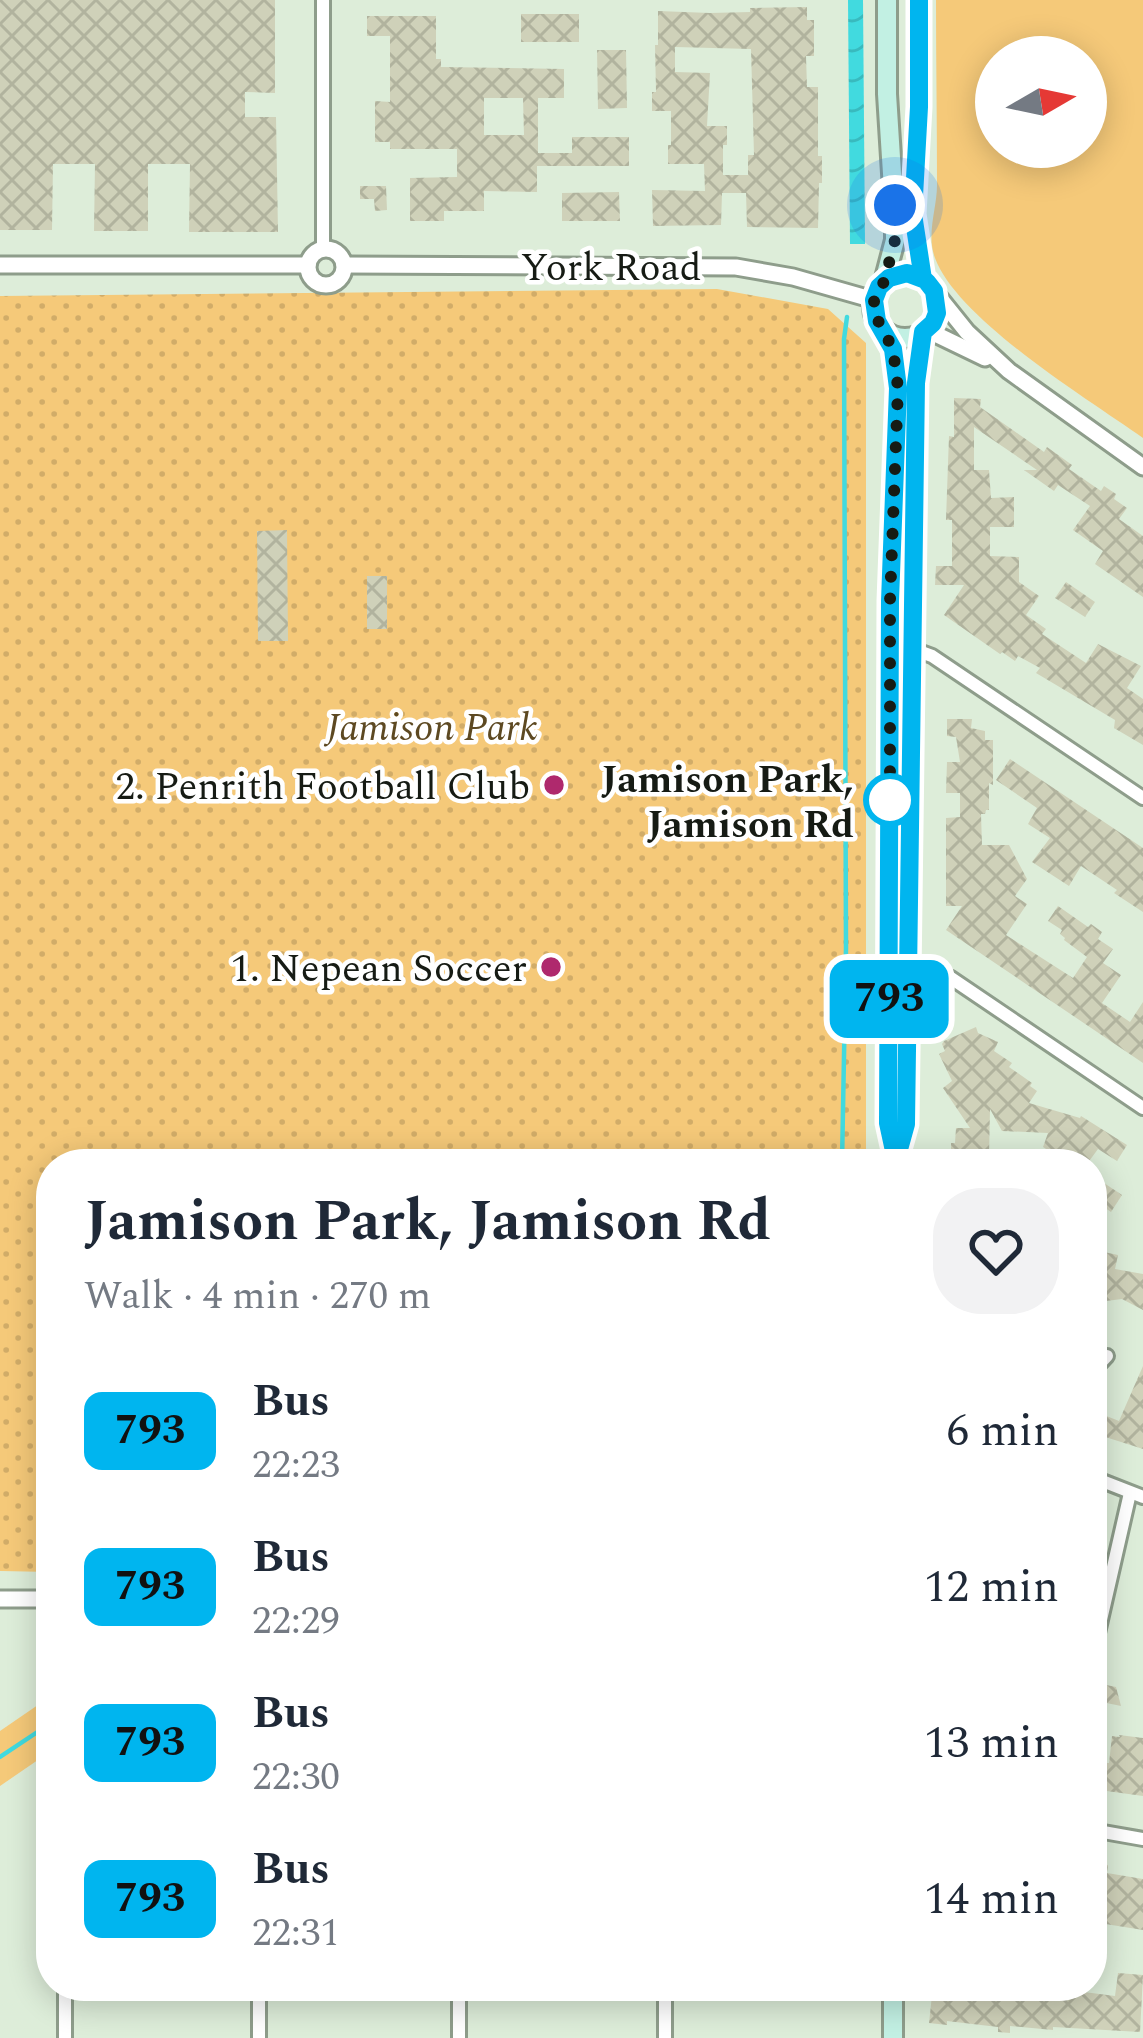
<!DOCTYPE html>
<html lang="en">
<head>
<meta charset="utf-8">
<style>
	:root { --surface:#fff; --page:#f2f2f3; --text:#1f2937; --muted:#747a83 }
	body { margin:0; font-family:Spectral,serif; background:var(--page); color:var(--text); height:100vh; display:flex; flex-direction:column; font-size:45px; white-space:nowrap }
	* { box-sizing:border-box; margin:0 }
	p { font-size:39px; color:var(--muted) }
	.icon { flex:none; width:66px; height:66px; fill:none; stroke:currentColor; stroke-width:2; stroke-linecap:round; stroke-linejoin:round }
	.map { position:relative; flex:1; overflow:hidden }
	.details { position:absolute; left:36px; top:1149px; width:1071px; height:852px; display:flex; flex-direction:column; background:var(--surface); border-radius:48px; box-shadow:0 6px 30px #0003 }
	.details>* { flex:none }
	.badge { padding:0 24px; border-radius:18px; font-size:42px; line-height:78px }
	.needle { width:78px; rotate:81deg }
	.buttons { position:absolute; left:975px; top:36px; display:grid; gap:24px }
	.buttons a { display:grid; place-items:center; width:132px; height:132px; border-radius:50%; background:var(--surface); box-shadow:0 6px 30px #0003; font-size:60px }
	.you { position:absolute; width:60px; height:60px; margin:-30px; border:9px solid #fff; border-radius:50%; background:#1a73e8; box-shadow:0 0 0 18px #1a73e833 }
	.map>.badge { position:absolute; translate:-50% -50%; box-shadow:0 0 0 6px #fff }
	.round { display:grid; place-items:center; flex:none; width:126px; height:126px; border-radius:48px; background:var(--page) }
	.head { display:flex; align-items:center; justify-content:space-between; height:204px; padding:0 48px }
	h1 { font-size:57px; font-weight:700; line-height:90px }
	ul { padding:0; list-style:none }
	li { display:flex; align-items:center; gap:36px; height:156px; padding:0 48px }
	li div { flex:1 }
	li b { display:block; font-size:45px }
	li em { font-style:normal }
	li .badge { min-width:132px; font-weight:700; text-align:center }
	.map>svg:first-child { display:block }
</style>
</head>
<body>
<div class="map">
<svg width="1143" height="2038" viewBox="0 0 1143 2038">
	<defs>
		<pattern id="park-dots" width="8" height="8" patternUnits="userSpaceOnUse" patternTransform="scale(3)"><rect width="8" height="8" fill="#f5c979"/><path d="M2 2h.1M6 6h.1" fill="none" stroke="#d1ac68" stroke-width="1.8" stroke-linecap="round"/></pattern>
		<pattern id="water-waves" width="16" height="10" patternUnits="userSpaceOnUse" patternTransform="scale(3)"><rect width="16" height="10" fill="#41dadf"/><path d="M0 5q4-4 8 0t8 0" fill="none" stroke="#38babe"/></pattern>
		<pattern id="building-cross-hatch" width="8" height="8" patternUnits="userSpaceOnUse" patternTransform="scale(3)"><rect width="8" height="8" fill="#cfd1b9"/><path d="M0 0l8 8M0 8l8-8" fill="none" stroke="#b1b39e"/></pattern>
	</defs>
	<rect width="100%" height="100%" fill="#ddedd9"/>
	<g fill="#f5c979" fill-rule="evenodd">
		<path d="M 936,0 L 1143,0 L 1143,438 C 1088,399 958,320 935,258 C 926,234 937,209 937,185 C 937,123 936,62 936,0 ZM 1086,57 L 1086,147 L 996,147 L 996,57 Z"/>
		<polygon points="51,1696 51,1751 0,1786 0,1731"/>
	</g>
	<polygon fill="url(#park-dots)" points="717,289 828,309 866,343 866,1164 51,1164 51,1572 0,1571 0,296"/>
	<polygon fill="url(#water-waves)" points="848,0 863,0 865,244 850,244"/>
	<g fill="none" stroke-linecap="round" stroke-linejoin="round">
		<g stroke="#41dadf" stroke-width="4.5">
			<polyline points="842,1164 846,948 844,339 847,317"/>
			<polyline points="0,1757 51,1723"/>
		</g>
	</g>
	<g fill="url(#building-cross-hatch)" fill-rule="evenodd">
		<polygon points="0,0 275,0 275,93 245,92 245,117 276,117 278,232 189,232 190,164 148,164 148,231 94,231 95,164 53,164 52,230 0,230"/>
		<path d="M 807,7 L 807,20 L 814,20 L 814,56 L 806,56 L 807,87 L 818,87 L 818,156 L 822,156 L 822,183 L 819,183 L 818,228 L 747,227 L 746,193 L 722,193 L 721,225 L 653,226 L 652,190 L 705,191 L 704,164 L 668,164 L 668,145 L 671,145 L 671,111 L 652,111 L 652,92 L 656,92 L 655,45 L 658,45 L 658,11 L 710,13 L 750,12 L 750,8 ZM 675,47 L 751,49 L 754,155 L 748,155 L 748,175 L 723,175 L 723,145 L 727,145 L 727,126 L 707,126 L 710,73 L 675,72 Z"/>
		<rect x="521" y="14" width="58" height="28"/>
		<path d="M 367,16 L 436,16 L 436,59 L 441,59 L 441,67 L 564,69 L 564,98 L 538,98 L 538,153 L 572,153 L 572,137 L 629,137 L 629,166 L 537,166 L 537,192 L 484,191 L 484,211 L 444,211 L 444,221 L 410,221 L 410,178 L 457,177 L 457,149 L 390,149 L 390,142 L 375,142 L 375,101 L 390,102 L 390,36 L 367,36 ZM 484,98 L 523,98 L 524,135 L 484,135 Z"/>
		<polygon points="597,50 626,50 627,108 598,109"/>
		<polygon points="360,186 386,186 387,210 375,211 374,199 360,199"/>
		<polygon points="619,192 620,221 562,221 562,193"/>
		<polygon points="954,398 981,399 980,407 1044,452 1047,447 1072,465 1069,469 1101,491 1104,486 1116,494 1114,499 1127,508 1119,519 1143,536 1143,597 1095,564 1103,551 1073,530 1090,506 1058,485 1054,491 1024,470 1037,470 974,427 974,470 989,470 991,498 1014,497 1014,527 990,527 990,556 1019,557 1019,582 1039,596 1026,615 1046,629 1042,634 1086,663 1098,644 1141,666 1127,688 1143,699 1143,745 1114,728 1115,720 1036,673 1040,668 1018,656 1015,661 1002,652 1000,654 944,615 964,585 935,585 936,566 952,566 952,520 946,520 949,436 954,437"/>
		<polygon points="287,530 288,641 258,641 257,531"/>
		<rect x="367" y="576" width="20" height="53"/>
		<polygon points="1066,582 1095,602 1085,617 1055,598"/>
		<polygon points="947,719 972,719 971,728 985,731 985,740 993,740 993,785 989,783 989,810 986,810 985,814 981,814 982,845 1009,845 1027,879 1015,896 1027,904 1006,935 1073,978 1087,957 1064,940 1065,938 1060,934 1062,930 1048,921 1058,906 1088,927 1091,924 1102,932 1098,939 1113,949 1103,963 1121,975 1102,1003 1130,1022 1143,1002 1143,1063 946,930 962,906 946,906 946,818 960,817 960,793 946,793 947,762 960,762 956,737 947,736"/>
		<polygon points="1010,759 1143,848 1143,912 1114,893 1117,890 1081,866 1069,886 1032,862 1050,838 1028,824 1037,808 996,780"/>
		<polygon points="976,1027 978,1033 998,1042 994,1051 1012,1063 1009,1067 1032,1083 1030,1086 1037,1091 1029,1103 1080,1118 1081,1116 1127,1145 1117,1161 1098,1149 1087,1164 1069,1164 1043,1147 1048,1133 1002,1131 990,1109 989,1156 976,1157 978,1164 951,1164 951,1143 955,1143 956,1128 970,1128 943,1088 952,1081 939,1054 945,1051 942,1044 944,1041"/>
		<polygon points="1092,1175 1122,1195 1111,1212 1092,1199"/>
		<polygon points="1104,1252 1118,1255 1115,1269 1143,1274 1143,1310 1122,1299 1098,1302 1097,1292 1092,1292 1092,1271 1101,1271"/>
		<polygon points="1143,1366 1143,1449 1096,1434 1104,1415 1119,1421"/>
		<polygon points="1092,1682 1116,1687 1121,1706 1092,1700"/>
		<polygon points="1119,1735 1143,1738 1143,1796 1092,1789 1092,1764 1105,1767 1106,1763 1109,1763 1112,1736 1120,1737"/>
		<polygon points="1094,1862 1108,1865 1107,1873 1143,1879 1143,1930 1093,1922"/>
		<polygon points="1118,1973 1143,1975 1140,2032 1053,2027 1053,2030 1010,2026 1010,2033 998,2032 998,2027 947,2021 947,2025 929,2023 933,1986 964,1986 964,1993 988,1995 988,1992 1020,1995 1021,1988 1036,1990 1036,1986 1085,1986 1084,1992 1115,1996"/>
	</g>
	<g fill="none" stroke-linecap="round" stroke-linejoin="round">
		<g stroke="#8e9d8b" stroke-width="18">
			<g id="minor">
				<polyline points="323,249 323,0"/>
				<polyline points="913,649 932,656 1143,798"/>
				<polyline points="909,968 928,969 951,978 1143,1108"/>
				<polyline points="1092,1372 1107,1356"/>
				<polyline points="1092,1477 1143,1497"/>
				<polyline points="1098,1633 1130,1493"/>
				<polyline points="1092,1830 1143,1839"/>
				<polyline points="665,1986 665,2038"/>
				<polyline points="65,2038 65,1986"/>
				<polyline points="259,2038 259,1986"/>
				<polyline points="459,2038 459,1986"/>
			</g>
		</g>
		<g stroke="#8e9d8b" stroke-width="21">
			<g id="tertiary">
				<circle cx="326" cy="267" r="18"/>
				<polyline points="0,265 308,265"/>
				<polyline points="344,265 736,267 793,277 874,300"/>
				<polyline points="934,291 967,332 1009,371 1143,467"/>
				<polyline points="927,330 985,358"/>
				<polyline points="0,1599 51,1599"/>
			</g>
		</g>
		<g stroke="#8e9d8b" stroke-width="24">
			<g id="secondary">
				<polyline points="919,0 919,107 913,214 923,279"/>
				<circle cx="905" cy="306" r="32"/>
				<polyline points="884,282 895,240 895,221 887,94 887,0"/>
				<polyline points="883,329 893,349 898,388 890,601 888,1122 896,1164"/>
				<polyline points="898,1155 906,1124 916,383 923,332"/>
				<polyline points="893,2038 893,1986"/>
			</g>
		</g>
		<use href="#minor" stroke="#fff" stroke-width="12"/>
		<use href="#tertiary" stroke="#fff" stroke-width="15"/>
		<use href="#secondary" stroke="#c2f0e3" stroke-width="18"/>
	</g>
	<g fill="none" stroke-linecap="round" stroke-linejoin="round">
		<g stroke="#fff" stroke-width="27">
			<polyline id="line" points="919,0 919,107 913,214 923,279 907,273 889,278 879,287 874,300 877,321 893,349 898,388 890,601 888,1123 896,1160 906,1124 916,383 923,332 933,323 937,313 934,291 927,282"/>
		</g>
		<use href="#line" stroke="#00b5ef" stroke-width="18"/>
		<polyline stroke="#161b14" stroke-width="12" stroke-dasharray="0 21.6" points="890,800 890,818 890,601 898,388 893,349 873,311 875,293 884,282 895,240 895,205"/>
	</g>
	<g fill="#af296d" stroke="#fff" stroke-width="4.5">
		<circle cx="554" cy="785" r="12"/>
		<circle cx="551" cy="967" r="12"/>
	</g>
	<circle fill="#fff" stroke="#00b5ef" stroke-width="6" cx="890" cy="800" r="24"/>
	<g text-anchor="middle" stroke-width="9" stroke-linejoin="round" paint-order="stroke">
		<g font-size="39" fill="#161b14" stroke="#fff">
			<text x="611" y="280">York Road</text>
		</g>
		<g font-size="39" font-style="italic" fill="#5d4922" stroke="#fff">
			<text x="432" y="740">Jamison Park</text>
		</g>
		<g font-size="39" font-weight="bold" fill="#161b14" stroke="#fff" text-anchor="end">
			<text x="854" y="792">Jamison Park,<tspan x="854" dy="45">Jamison Rd</tspan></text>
		</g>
		<g font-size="39" fill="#161b14" stroke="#fff" text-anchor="end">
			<text x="530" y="799">2. Penrith Football Club</text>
			<text x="527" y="981">1. Nepean Soccer</text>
		</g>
	</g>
</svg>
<div class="buttons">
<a><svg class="needle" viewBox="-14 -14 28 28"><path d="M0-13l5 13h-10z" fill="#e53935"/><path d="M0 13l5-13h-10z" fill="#747a83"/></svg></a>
</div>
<div class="you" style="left:895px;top:205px"></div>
<b class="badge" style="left:889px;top:999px;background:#00b5ef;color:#111">793</b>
<section class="details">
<div class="head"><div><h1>Jamison Park, Jamison Rd</h1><p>Walk · 4 min · 270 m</p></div><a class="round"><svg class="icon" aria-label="heart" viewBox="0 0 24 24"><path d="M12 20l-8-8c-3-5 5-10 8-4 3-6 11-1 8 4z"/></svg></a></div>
<ul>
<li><span class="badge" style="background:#00b5ef;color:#111">793</span><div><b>Bus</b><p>22:23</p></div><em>6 min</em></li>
<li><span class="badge" style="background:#00b5ef;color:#111">793</span><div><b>Bus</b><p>22:29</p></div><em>12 min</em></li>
<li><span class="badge" style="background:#00b5ef;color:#111">793</span><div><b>Bus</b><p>22:30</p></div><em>13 min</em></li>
<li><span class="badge" style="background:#00b5ef;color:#111">793</span><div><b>Bus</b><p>22:31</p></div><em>14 min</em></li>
</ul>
</section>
</div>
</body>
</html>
